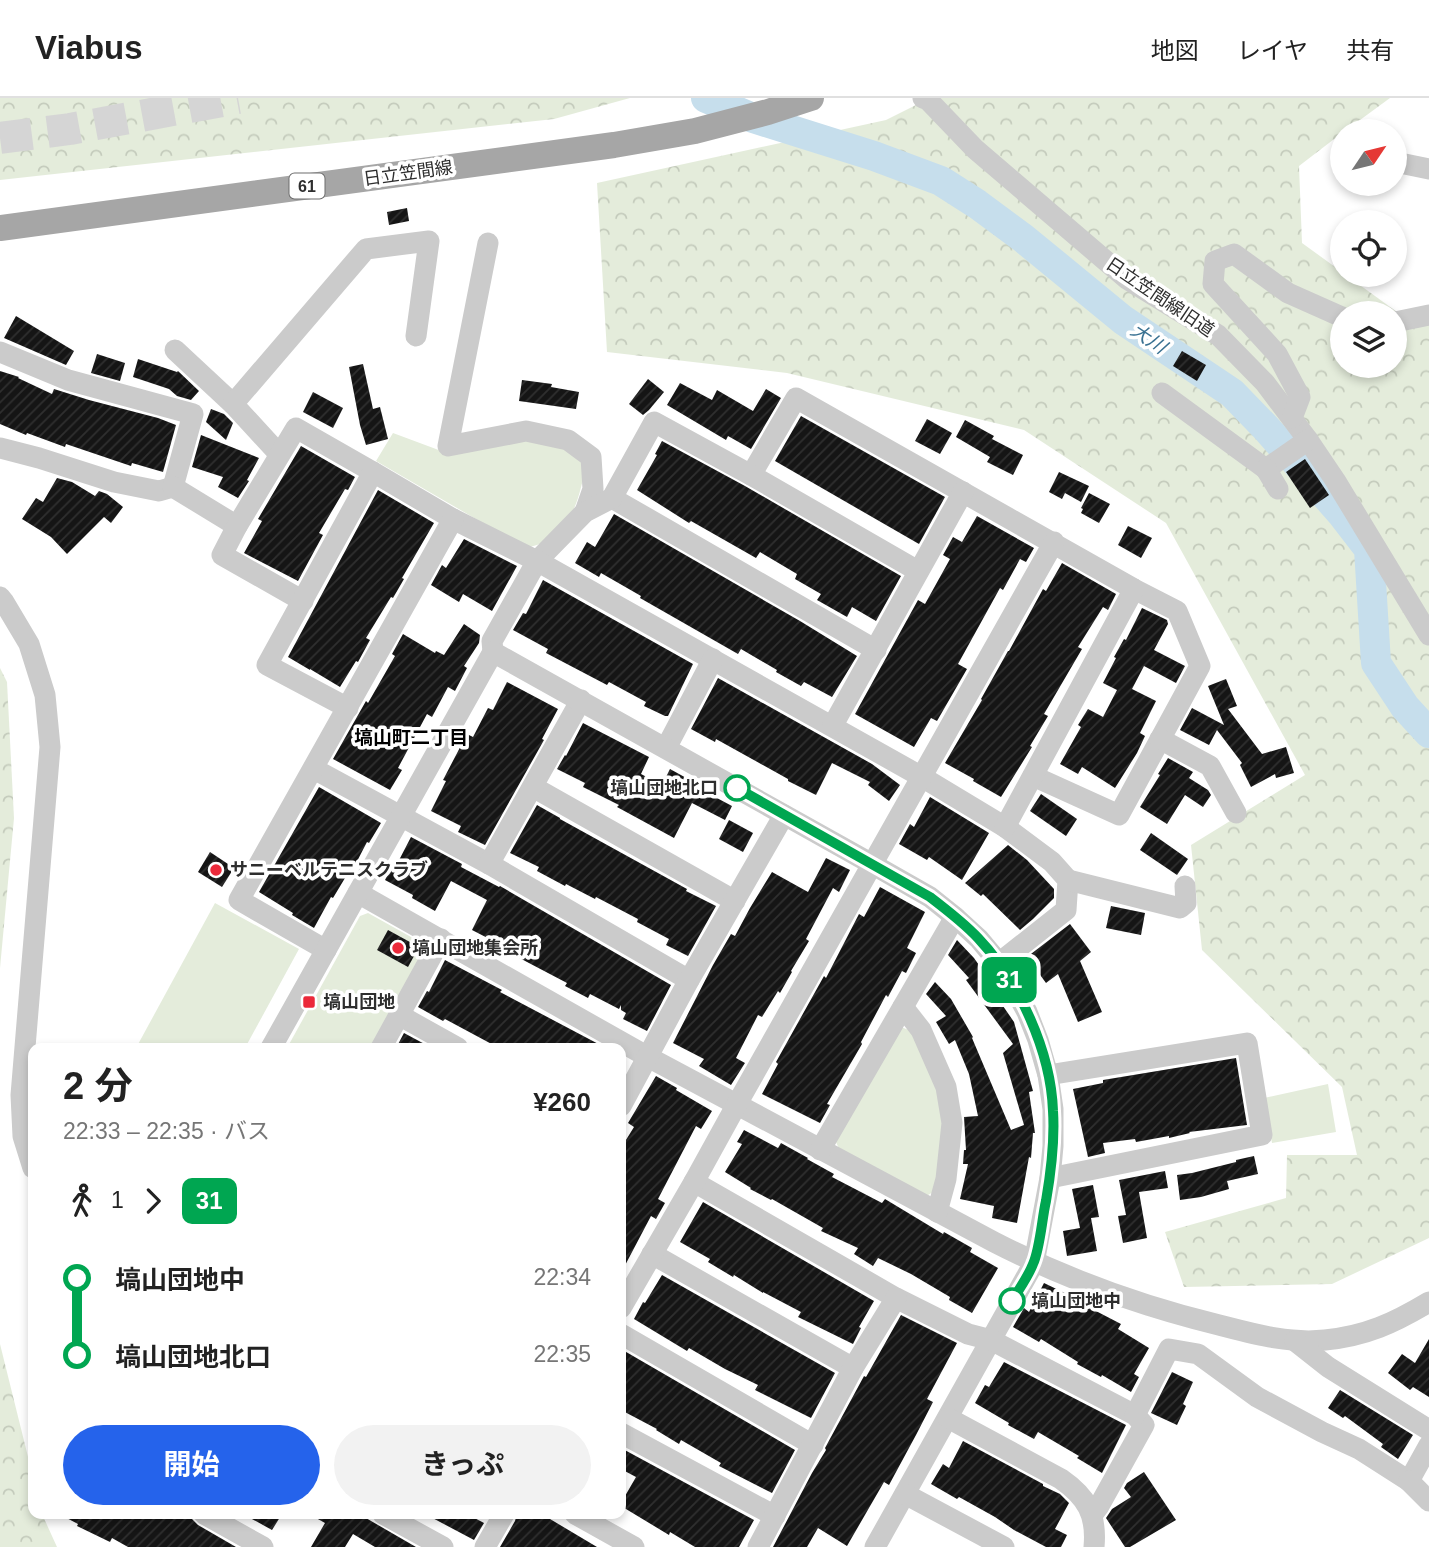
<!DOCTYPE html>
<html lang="ja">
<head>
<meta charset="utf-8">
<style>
	:root { --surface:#fff; --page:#f2f2f2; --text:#222; --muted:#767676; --line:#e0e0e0; --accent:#2563eb }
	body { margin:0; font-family:Arial,"Noto Sans JP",sans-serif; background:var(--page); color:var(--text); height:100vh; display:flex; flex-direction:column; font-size:26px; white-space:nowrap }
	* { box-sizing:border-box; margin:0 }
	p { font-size:23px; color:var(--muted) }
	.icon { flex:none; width:38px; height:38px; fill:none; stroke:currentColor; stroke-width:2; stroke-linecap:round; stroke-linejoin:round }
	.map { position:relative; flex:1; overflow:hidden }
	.drawer { position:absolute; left:28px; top:945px; width:598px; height:476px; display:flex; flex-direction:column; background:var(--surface); border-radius:14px; box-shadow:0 4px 10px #0003 }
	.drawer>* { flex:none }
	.badge { padding:0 14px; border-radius:10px; font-size:24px; line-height:46px }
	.needle { width:46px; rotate:55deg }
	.buttons { position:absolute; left:1330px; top:21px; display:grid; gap:14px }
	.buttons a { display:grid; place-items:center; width:77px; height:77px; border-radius:50%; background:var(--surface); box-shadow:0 4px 10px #0003; font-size:35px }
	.map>.badge { position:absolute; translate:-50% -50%; box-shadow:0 0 0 4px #fff }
	.legs { display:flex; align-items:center; gap:10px; height:77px; padding:0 35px; font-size:23px }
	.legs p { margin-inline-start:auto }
	.head { display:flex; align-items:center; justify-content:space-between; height:119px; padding:0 35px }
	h1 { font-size:38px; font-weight:700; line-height:52px }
	.cta { display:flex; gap:14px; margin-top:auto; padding:14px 35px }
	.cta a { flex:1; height:80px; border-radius:42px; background:var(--accent); color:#fff; font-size:28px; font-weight:700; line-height:80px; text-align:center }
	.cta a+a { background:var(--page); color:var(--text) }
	ul { padding:0 35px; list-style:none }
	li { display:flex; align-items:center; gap:24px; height:77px; font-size:26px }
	li i { display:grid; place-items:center; width:10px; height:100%; margin:0 9px; background:currentColor }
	li i::after { content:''; width:18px; height:18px; margin:-9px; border:5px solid; border-radius:50%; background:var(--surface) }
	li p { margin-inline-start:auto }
	li:first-child i { background:linear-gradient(#0000 50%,currentColor 0) }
	li:last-child i { background:linear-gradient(currentColor 50%,#0000 0) }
	header { display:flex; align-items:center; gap:42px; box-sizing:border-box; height:98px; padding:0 35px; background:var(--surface); border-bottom:2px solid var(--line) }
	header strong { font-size:33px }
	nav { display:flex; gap:38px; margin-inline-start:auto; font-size:24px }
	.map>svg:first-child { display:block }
</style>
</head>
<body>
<header>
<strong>Viabus</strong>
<nav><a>地図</a><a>レイヤ</a><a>共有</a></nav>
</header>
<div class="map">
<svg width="1429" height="1449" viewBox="0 0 1429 1449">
	<defs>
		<pattern id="forest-crowns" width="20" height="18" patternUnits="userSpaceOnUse" patternTransform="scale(1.75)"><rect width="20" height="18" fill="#e4ecdb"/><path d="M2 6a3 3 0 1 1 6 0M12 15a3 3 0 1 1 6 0" fill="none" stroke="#c4cbbc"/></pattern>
		<pattern id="building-hatch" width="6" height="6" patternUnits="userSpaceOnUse" patternTransform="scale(1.75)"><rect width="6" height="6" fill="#151515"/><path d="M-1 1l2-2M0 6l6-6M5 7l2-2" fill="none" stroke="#2f2f2f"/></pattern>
	</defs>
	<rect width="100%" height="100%" fill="#fff"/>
	<g fill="url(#forest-crowns)" fill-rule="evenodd">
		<polygon points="0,0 630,0 554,21 0,82"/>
		<path d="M 930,0 L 1390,0 L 1345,33 L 1342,33 L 1342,35 L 1299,68 L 1302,145 L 1342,174 L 1342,177 L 1346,177 L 1415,227 L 1429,221 L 1429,1140 L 1332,1186 L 1184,1189 L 1165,1134 L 1286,1100 L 1287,1057 L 1357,1057 L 1342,989 L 1202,852 L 1191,747 L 1305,677 L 1166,425 L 1024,332 L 787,275 L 607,254 L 597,85 L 886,22 ZM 1342,215 L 1395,215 L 1395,268 L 1342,268 Z"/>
		<polygon points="0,570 7,584 14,720 0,870"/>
		<polygon points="0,1246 33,1379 33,1416 42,1416 57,1449 0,1449"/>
	</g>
	<g fill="#e4ecdb">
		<path d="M 393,335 L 444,354 L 521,338 L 563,346 L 586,366 C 581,392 574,429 547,443 C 541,446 533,448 526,450 L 376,363 Z"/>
		<polygon points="215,805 299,851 245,950 136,950"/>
		<polygon points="368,815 420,844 423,856 370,950 287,950 360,818"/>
		<polygon points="901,929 914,934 943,1000 943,1046 933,1094 925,1099 840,1053 836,1044"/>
		<polygon points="1328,986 1336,1034 1272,1045 1264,1000"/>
	</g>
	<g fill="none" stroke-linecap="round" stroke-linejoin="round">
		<polyline stroke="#c6deec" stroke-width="30" points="706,0 753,20 874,58 941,83 977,106 1023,140 1123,222 1232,295 1266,330 1342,416 1369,451 1376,565 1405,609 1429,635"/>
	</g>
	<g fill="url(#building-hatch)">
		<polygon points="407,110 409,123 389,127 387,114"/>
		<polygon points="16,218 74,253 66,267 4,240"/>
		<polygon points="1182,253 1206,267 1197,283 1173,268"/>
		<polygon points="97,256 125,265 120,283 91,275"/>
		<polygon points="138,261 177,274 178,273 199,293 191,302 177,298 169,291 133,279"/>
		<polygon points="363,266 373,311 380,309 388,341 366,347 360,327 349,269"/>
		<polygon points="0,273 19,279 18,280 52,296 54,291 89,302 158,320 176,327 163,374 132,365 131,368 66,346 65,349 27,335 26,337 0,326"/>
		<polygon points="648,281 664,294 649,312 643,317 629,306"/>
		<polygon points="522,282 552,286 551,289 579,294 576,311 519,303"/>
		<polygon points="680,285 712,302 717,292 753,313 766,291 781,300 751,351 728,338 726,342 667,307"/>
		<polygon points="313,294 343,310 333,330 303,314"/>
		<polygon points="211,311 224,316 233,325 226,342 206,324"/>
		<polygon points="801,318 945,399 919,446 775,363"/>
		<polygon points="927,321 952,335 940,356 915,343"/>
		<polygon points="965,322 994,338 992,341 1023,357 1013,377 987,364 990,359 956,339"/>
		<polygon points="201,337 259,360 247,382 249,383 238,400 218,389 223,379 192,369"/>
		<polygon points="662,343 745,388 901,478 876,523 852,509 847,519 817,502 821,496 795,481 797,476 760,454 756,460 691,423 689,425 637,392 657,357 655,356"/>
		<polygon points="301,348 355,379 348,392 345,391 319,435 323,437 298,483 244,455 262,423 258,421"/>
		<polygon points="1305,361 1329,397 1310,410 1286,374"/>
		<polygon points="1059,374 1089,388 1081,404 1065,395 1062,401 1049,394"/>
		<polygon points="57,380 72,384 95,398 99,393 107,396 123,409 111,425 104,419 67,456 51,439 22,421 36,400 43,404"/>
		<polygon points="378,392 434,425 402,480 404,481 393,500 391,499 366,540 370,542 358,564 356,563 340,589 310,571 310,572 288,559"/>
		<polygon points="1089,395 1110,406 1099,425 1081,415 1083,411 1081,410"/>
		<polygon points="614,416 800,523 857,558 832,599 804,584 801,588 776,574 777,572 741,551 738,556 640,500 641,498 601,475 599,479 575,465 587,444 595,449"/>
		<polygon points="977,418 1034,450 1026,464 1020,461 1003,492 1000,490 958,566 967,571 937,623 931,620 914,649 855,616 918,502 925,506 950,461 943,457 953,439 962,444"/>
		<polygon points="1128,428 1152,440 1141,460 1118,447"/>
		<polygon points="464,441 517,468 492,513 463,496 459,504 431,487 442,467 446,470"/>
		<polygon points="1062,465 1116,496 1108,512 1103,509 1078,549 1082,551 1044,616 1048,618 1030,648 1032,649 1001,699 973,683 974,681 945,665 982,602 981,601 1008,553 1009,553 1043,491 1046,493"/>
		<polygon points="543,482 693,566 668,618 665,618 644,608 646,604 609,584 607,587 546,555 548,551 513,532 523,515 526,516"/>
		<polygon points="1142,510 1167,522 1168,526 1154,552 1185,568 1176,585 1144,568 1132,591 1156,603 1140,635 1145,638 1137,655 1115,690 1082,669 1078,676 1060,666 1081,629 1078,627 1088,611 1103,619 1117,592 1103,585 1116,560 1114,559 1124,541 1126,542"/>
		<polygon points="464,526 480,537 479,545 464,568 467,570 455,593 448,589 432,619 427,616 398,670 402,672 390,692 333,661 366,603 368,605 395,558 392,556 403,536 435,555 436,553 444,557"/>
		<polygon points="718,580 872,666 900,687 889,703 868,687 870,684 832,665 816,697 788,683 788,681 716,641 715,644 691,631"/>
		<polygon points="1226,581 1237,608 1228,611 1262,656 1286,649 1294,675 1276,680 1275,676 1251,689 1240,667 1242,665 1217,632 1209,647 1180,632 1192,610 1224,627 1208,588"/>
		<polygon points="507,584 558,611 542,641 544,642 485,747 458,734 461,728 431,713 446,683 443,682 467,636 473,639 488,610 493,612"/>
		<polygon points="583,625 649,659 641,676 662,687 670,671 699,687 698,690 732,708 725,722 692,705 674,740 617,709 619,707 583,689 585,685 557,671 565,657 566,658"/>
		<polygon points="1168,660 1193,674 1189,680 1208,692 1211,697 1203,709 1185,697 1167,726 1140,709 1160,677 1158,676"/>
		<polygon points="319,689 381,725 369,745 367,744 353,771 351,770 333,800 331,799 314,830 292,817 293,815 259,794"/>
		<polygon points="1041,696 1077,721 1066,738 1030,713"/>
		<polygon points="930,699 989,735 962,782 929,759 927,762 899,746 910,726 914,729"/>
		<polygon points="537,707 560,720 560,721 687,791 686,793 716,808 688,858 666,847 669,841 637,824 638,821 596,799 595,801 566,786 565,788 537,773 539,769 510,755"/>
		<polygon points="729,722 753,735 743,754 719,741"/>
		<polygon points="1151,735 1188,761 1177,777 1140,752"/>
		<polygon points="411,739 462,766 461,769 499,789 500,788 671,887 647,933 623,921 626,915 621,912 621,907 619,911 590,896 588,900 565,888 567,885 504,852 505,849 472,832 487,802 451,783 435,813 412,800 413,797 385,782 394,764 397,766"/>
		<polygon points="1008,747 1027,762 1054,791 1054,800 1033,821 1020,832 983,796 981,798 965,785"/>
		<polygon points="210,754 234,770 222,789 198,774"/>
		<polygon points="826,760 850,772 839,794 833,790 806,841 809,843 791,873 792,874 780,895 778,893 762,919 758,917 736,960 745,965 731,987 699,968 704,961 673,945 713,867 731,836 735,838 750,810 772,774 808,794"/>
		<polygon points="880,789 925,814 907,850 916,855 906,875 902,873 888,899 886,897 861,944 862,946 827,1006 830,1007 820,1025 762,996 778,966 776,964 824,878 826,880 859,816 864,819"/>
		<polygon points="1111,808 1145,815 1141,837 1106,830"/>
		<polygon points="1070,826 1091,854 1080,863 1102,914 1078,924 1058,876 1046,885 1027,859"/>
		<polygon points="388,832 419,849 408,869 377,852"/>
		<polygon points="957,842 974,860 995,890 992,892 1014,924 1033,993 1029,994 1035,1035 1033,1035 1031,1060 1029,1059 1017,1125 992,1120 994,1108 960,1101 968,1066 963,1066 964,1052 966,1052 964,1019 978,1018 969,976 955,942 949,946 936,924 946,918 926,896 935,884 951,901 973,939 972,940 1011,1032 1024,1027 1003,955 1013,946 966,882 969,880 948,857"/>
		<polygon points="445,862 502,892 500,894 606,950 499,950 445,921 443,923 418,909 427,893 429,894"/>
		<polygon points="404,935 432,950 396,950"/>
		<polygon points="1236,960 1247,1027 1189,1034 1190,1035 1169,1040 1169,1038 1136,1044 1135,1041 1103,1045 1105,1055 1088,1059 1073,991 1103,985 1103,982"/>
		<polygon points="656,978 677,990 676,992 712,1013 701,1031 696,1028 658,1101 665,1105 656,1121 651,1118 621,1175 621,1050 634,1029 628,1025"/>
		<polygon points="744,1032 778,1050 781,1045 808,1060 807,1061 834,1076 832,1079 882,1105 885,1101 943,1136 944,1134 972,1150 970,1154 998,1170 972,1215 949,1202 950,1199 911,1176 878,1160 873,1168 854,1156 858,1150 821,1133 823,1130 772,1101 771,1102 750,1091 751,1090 725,1074 742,1046 737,1044"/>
		<polygon points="1254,1058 1258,1076 1227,1083 1229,1091 1201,1099 1180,1102 1177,1077 1192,1075 1236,1064 1236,1062"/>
		<polygon points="1165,1073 1168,1090 1139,1094 1147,1140 1123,1145 1118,1118 1126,1117 1119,1082"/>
		<polygon points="1093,1087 1099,1119 1091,1120 1097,1153 1067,1158 1063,1133 1080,1130 1072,1091"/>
		<polygon points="703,1104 874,1203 859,1229 861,1230 853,1246 798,1219 801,1214 763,1194 763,1195 734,1177 733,1179 708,1164 710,1161 680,1144"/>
		<polygon points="662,1177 835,1275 811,1320 755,1292 758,1287 725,1271 689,1250 687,1253 634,1221 643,1204 645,1205"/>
		<polygon points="1044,1185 1071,1198 1072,1197 1095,1210 1094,1212 1121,1226 1118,1231 1149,1250 1134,1276 1139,1279 1131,1294 1102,1277 1101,1279 1077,1266 1078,1264 1041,1241 1039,1244 1013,1229 1024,1210 1029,1214"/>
		<polygon points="901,1217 957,1245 927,1301 933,1304 916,1337 889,1387 884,1384 847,1448 818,1430 807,1449 773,1449 812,1375 826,1352 825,1350 864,1278 866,1279"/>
		<polygon points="1429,1241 1429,1299 1413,1289 1410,1292 1388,1275 1402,1256 1415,1265"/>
		<polygon points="621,1251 795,1352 772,1395 719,1368 721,1365 681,1342 679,1346 656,1332 657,1331 621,1312"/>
		<polygon points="1004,1264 1126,1327 1102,1375 1077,1360 1079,1358 1038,1334 1034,1341 1008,1327 1009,1325 975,1305 985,1287 989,1289"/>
		<polygon points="1172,1274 1193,1284 1183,1306 1186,1308 1177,1327 1151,1315"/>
		<polygon points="1340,1292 1413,1337 1398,1361 1381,1349 1383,1346 1345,1318 1343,1320 1328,1310"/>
		<polygon points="963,1343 1043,1386 1043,1388 1060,1396 1069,1405 1055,1431 1067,1437 1061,1449 1046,1449 1014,1432 995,1419 959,1399 957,1401 931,1386 943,1366 949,1370"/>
		<polygon points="621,1350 754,1422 739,1449 695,1449 670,1434 669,1437 621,1408 621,1405 636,1379 621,1371"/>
		<polygon points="1144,1374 1176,1422 1130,1449 1125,1449 1106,1420 1112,1411 1131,1399 1124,1390 1127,1385"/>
		<polygon points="59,1416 182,1416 192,1421 198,1427 236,1449 128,1449 112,1440 110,1444 77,1428 78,1426"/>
		<polygon points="243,1416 282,1416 272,1432"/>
		<polygon points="309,1416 359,1416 416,1449 375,1449 353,1436 345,1449 311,1449 325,1425"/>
		<polygon points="425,1416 467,1416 484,1425 474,1442"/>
		<polygon points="517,1416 553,1416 550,1421 597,1449 500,1449 515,1423"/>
	</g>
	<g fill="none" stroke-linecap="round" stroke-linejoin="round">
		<polyline stroke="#d5d5d5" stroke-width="32" stroke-dasharray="32 16" stroke-linecap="butt" points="0,40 70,31 238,0"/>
		<g stroke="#cbcbcb" stroke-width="21">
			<polyline points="923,0 928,2 975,51 1127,181 1218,237 1265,285 1308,342 1335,382 1429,537"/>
			<polyline points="1395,64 1429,71"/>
			<polyline points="488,145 448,348 526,333 568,342 591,359 593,391 585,414"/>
			<polyline points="1395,224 1429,217"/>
			<polyline points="175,252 233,306"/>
			<polyline points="0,254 68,282 193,316 173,389"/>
			<polyline points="1162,295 1266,371 1308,342"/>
			<polyline points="1292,320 1300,299 1277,256 1213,186 1215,163 1234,156 1288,195 1342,219"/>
			<polyline points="0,350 39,360 114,384 159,393 173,389"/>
			<polyline points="279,356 233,306 366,151 429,143 416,238"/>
			<polyline points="1266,371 1278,391"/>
			<polyline points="751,377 796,300 1134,491 1177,513 1200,568 1119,717 1033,678"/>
			<polyline points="173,389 237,428"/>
			<polyline points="612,400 876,552"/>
			<polyline points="0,499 4,504 29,546 45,597 50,649 21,997 23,1038 33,1070"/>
			<polyline points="303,503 222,457 237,428 296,330 373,374"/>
			<polyline points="493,554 492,543 537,463 585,414 612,400 654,324 751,377 918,473"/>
			<polyline points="348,610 267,567 373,374 453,421 537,463 922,679 1005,729 1052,764 1068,782 1066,812 999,865"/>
			<polyline points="833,627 963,394"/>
			<polyline points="1160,641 1210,668 1236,715"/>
			<polyline points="666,650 713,561"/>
			<polyline points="314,671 489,766 689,882"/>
			<polyline points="533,689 735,803"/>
			<polyline points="1005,729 1134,491"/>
			<polyline points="489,766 581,602"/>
			<polyline points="1068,782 1180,810 1186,805 1185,788"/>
			<path d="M 358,795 L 648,959 L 994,1144 C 1066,1181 1141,1208 1219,1227 C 1254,1236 1289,1246 1325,1242 C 1366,1238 1394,1225 1429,1204"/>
			<polyline points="326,852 239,802 453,421"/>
			<polyline points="903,909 921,932 946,989 952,1025 946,1081 937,1114"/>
			<polyline points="399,917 458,950"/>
			<polyline points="271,950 493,554 872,766 930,799 955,819 979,841 999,865 1013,888 1027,914 1038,942 1048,977 1053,1011 1053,1048 1050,1080 1034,1165 875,1449"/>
			<polyline points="381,950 441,841"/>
			<polyline points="1048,977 1247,945 1262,1037 1050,1080"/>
			<polyline points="621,1008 689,882 784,717"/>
			<polyline points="820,1052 955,819"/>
			<polyline points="694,1084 896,1200 968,1236 991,1242 1135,1317 1144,1327 1099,1408 1092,1417"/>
			<polyline points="652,1156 853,1270"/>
			<polyline points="621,1210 694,1084 737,1006 1054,444"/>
			<polyline points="621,1236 813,1347"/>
			<polyline points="1295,1243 1328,1269 1429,1332"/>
			<polyline points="1135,1317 1169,1251 1198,1256 1257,1299 1322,1334 1359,1351 1409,1383 1429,1347"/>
			<path d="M 948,1320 L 1061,1381 C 1087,1399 1097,1417 1094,1449"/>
			<polyline points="621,1335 775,1418"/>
			<polyline points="1409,1383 1429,1403"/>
			<polyline points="905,1396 1004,1449"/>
			<polyline points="204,1416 263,1449"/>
			<polyline points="383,1416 443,1449"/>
			<polyline points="575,1416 634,1449"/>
			<polyline points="485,1449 504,1416"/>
			<polyline points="758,1449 853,1270 896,1200"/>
		</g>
		<polyline stroke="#a6a6a6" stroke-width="26" points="0,130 614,47 695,33 768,14 811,0"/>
	</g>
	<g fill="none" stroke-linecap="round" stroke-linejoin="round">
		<g stroke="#fff" stroke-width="16">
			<path id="line-1" d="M 737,690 L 930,799 C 947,812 964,825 978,840 C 1019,883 1051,954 1053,1013 C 1055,1044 1051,1074 1046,1103 C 1042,1120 1040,1151 1033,1166 C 1028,1179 1019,1191 1012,1203"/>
		</g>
		<use href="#line-1" stroke="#00a651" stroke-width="10"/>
	</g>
	<g fill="#fff" stroke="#00a651" stroke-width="3.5">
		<circle cx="737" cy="690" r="12"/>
		<circle cx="1012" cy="1203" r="12"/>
	</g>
	<g fill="#eb293a" stroke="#fff" stroke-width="2.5">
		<circle cx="216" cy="772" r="7"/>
		<circle cx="398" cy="850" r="7"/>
		<rect x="302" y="897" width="14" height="14" rx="3.5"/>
	</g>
	<g text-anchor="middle" stroke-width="7" stroke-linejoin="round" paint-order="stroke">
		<rect fill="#fff" stroke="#6d6d6d" stroke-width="2" x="289.5" y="75.5" width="35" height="25" rx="5"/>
		<g font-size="16" font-weight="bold" fill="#2e2e2e">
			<text x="307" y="94">61</text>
		</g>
		<g font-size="18" fill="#2e2e2e" stroke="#fff">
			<text transform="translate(408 75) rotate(-8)" y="6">日立笠間線</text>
			<text transform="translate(1160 199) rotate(34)" y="6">日立笠間線旧道</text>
		</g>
		<g font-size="18" font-weight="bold" fill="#2e2e2e" stroke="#fff" text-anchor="end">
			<text x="718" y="696">塙山団地北口</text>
			<text x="1031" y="1209" text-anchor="start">塙山団地中</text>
		</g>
		<g font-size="18" font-weight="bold" fill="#2e2e2e" stroke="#fff" text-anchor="start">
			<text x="230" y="778">サニーベルテニスクラブ</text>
			<text x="412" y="856">塙山団地集会所</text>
			<text x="323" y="910">塙山団地</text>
		</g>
		<g font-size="19" font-style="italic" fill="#397192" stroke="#fff">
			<text transform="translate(1149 240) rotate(34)" y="7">大川</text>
		</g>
		<g font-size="19" font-weight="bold" fill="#000" stroke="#fff">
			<text x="411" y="646">塙山町二丁目</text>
		</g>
	</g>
</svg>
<div class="buttons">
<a><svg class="needle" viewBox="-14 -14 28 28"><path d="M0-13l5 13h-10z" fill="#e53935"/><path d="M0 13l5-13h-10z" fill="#767676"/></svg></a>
<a><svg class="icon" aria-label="locate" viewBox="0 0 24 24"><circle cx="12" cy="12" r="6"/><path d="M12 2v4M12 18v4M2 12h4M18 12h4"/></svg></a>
<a><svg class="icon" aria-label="layers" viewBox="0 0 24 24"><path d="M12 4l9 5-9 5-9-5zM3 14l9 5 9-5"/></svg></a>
</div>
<b class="badge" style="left:1009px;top:882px;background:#00a651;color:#fff">31</b>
<section class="drawer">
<div class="head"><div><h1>2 分</h1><p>22:33 – 22:35 · バス</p></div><b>¥260</b></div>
<div class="legs"><svg class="icon" aria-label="walk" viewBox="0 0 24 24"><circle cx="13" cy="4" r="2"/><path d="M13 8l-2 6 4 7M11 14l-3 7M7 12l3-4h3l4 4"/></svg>1<svg class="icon" aria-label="forward" viewBox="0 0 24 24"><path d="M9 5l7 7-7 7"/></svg><b class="badge" style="background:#00a651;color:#fff">31</b></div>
<ul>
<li><i style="color:#00a651"></i><b>塙山団地中</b><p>22:34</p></li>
<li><i style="color:#00a651"></i><b>塙山団地北口</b><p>22:35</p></li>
</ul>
<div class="cta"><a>開始</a><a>きっぷ</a></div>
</section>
</div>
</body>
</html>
